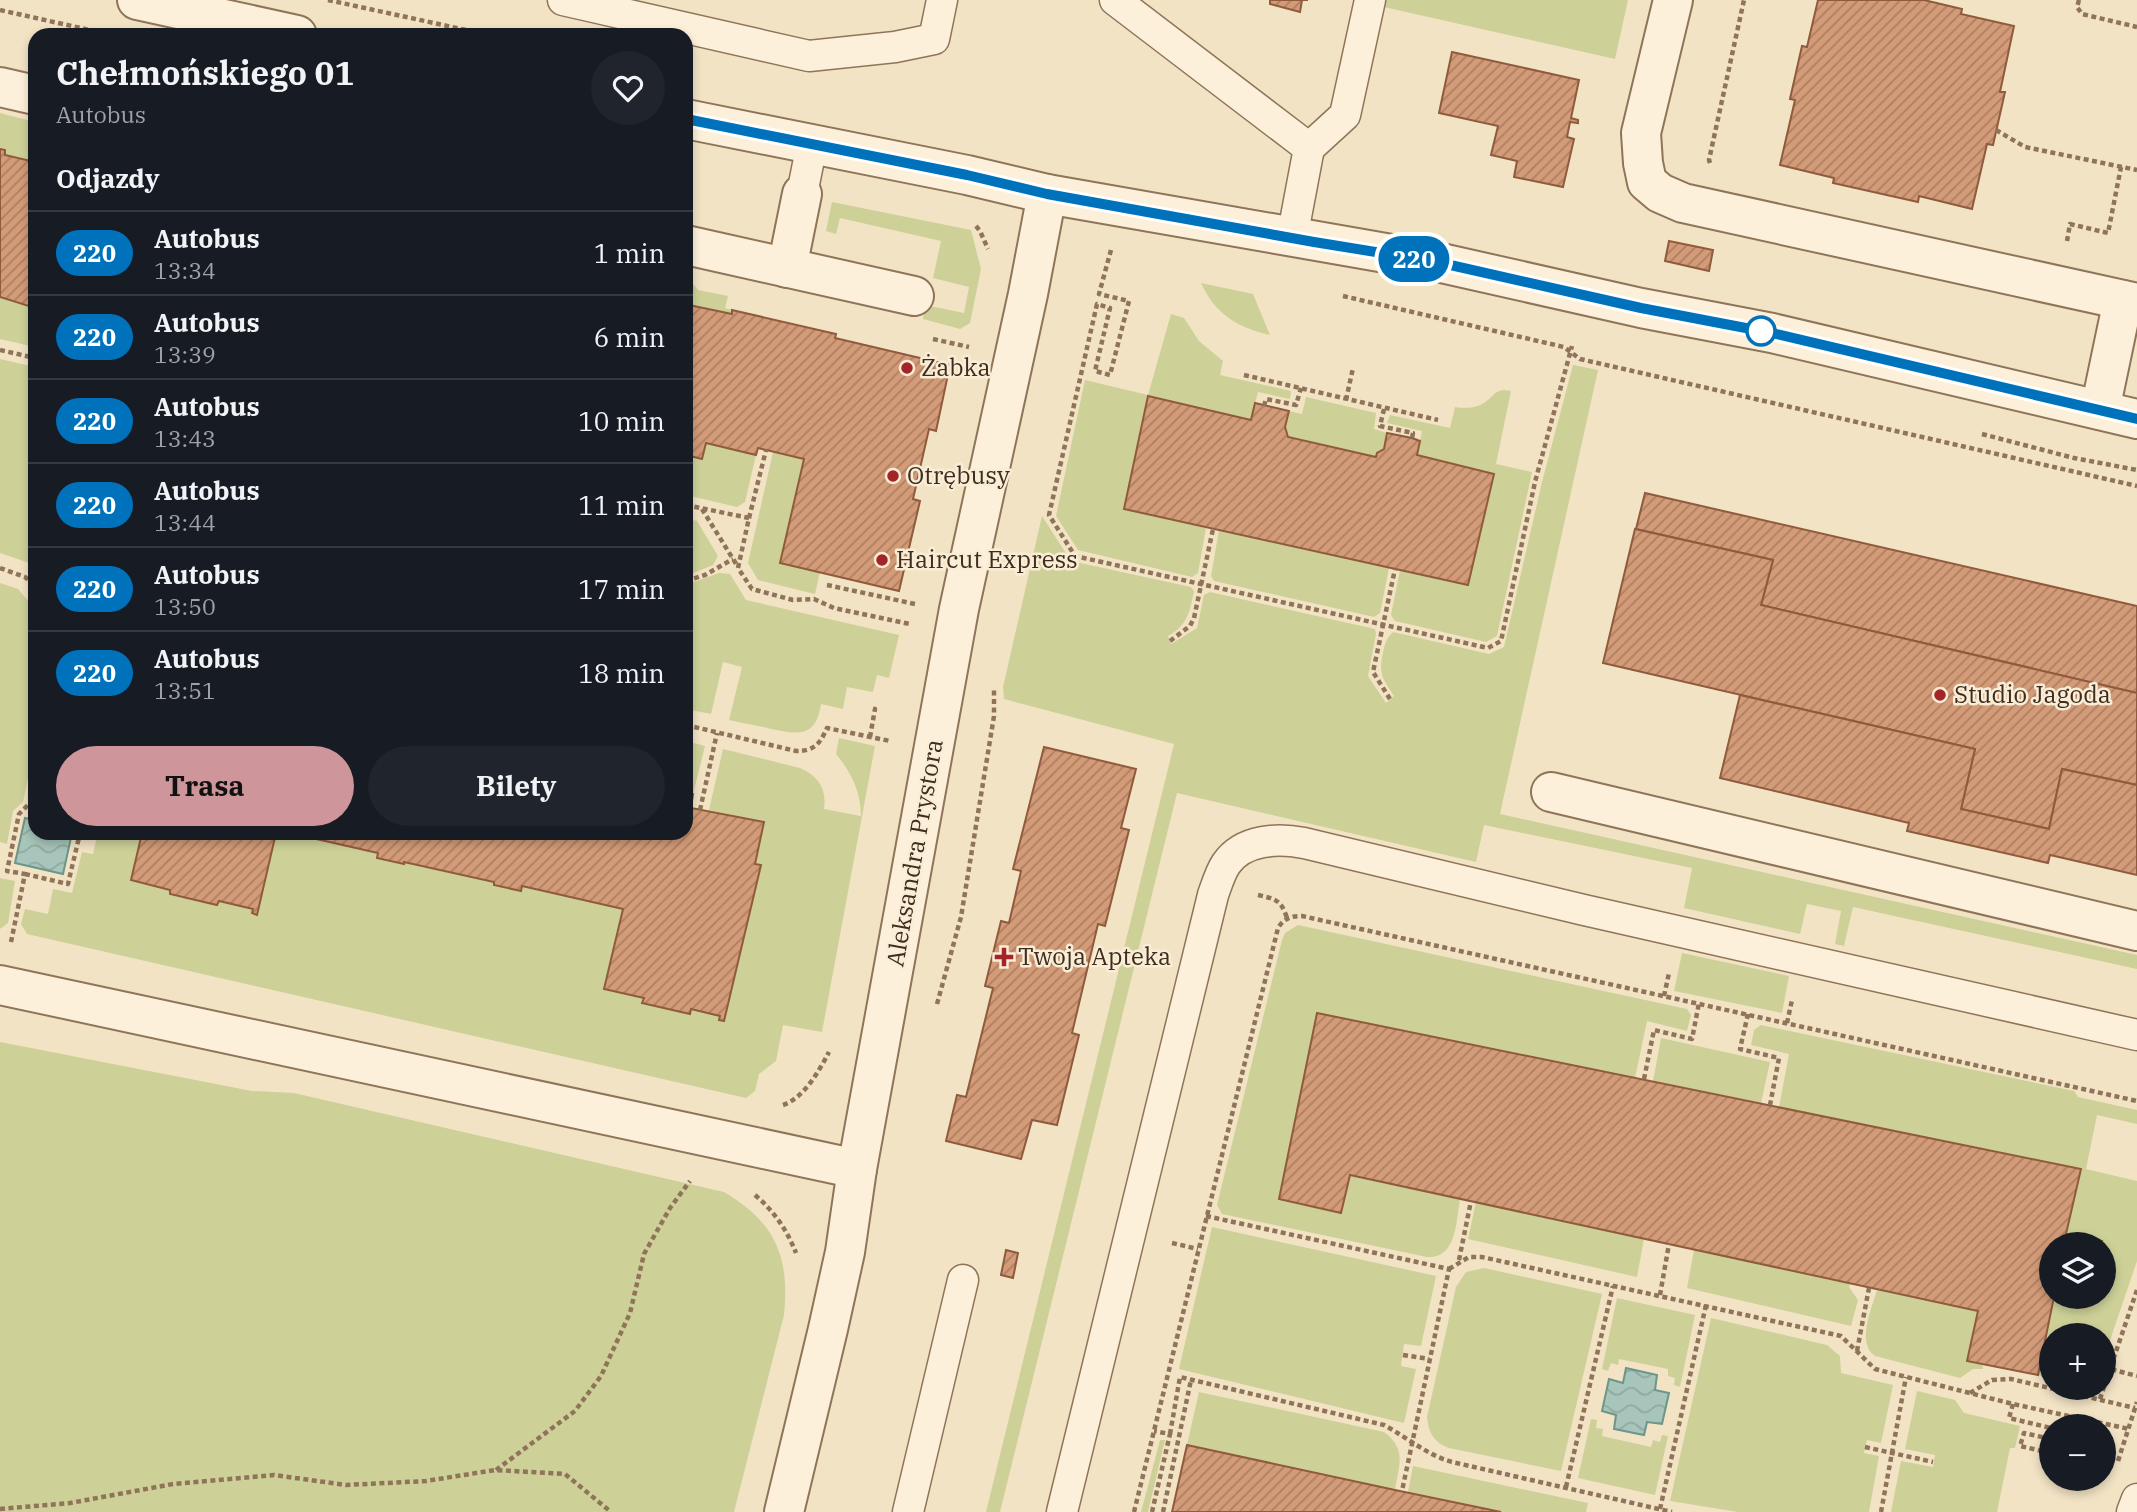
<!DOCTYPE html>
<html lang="pl">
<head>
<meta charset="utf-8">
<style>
	:root { --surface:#171b24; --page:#20242c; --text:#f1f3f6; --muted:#9ea1a6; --line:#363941; --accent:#ce969a }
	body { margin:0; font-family:"IBM Plex Serif",serif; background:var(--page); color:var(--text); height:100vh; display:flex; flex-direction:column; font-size:26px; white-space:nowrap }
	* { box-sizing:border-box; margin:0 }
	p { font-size:23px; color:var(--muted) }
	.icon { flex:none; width:38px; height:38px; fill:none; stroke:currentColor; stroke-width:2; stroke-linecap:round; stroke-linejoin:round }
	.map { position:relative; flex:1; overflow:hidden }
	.panel { position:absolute; left:28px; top:28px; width:665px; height:812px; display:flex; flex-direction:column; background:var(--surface); border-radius:21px; box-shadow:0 4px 10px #0003 }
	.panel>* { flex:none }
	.badge { padding:0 14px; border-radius:23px; font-size:24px; line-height:46px }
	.buttons { position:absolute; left:2039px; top:1232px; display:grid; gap:14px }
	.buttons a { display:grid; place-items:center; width:77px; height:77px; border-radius:50%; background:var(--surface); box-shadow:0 4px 10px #0003; font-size:35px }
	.map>.badge { position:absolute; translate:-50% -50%; box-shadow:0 0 0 4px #fff }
	h2 { padding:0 28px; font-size:26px; line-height:63px }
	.round { display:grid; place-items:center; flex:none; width:74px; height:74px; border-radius:37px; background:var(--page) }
	.headline { display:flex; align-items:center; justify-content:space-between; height:119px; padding:0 28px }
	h1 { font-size:33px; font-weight:700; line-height:52px }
	.cta { display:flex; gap:14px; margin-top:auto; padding:14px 28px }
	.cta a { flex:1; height:80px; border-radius:42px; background:var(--accent); color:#111; font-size:28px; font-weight:700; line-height:80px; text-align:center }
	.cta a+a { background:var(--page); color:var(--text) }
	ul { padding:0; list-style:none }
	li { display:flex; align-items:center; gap:21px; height:84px; padding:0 28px; border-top:2px solid var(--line) }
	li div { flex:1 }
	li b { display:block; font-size:26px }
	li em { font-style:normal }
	li .badge { min-width:77px; font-weight:700; text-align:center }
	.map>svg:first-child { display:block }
</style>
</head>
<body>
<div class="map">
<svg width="2137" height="1512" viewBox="0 0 2137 1512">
	<defs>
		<pattern id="water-waves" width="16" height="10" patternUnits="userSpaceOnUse" patternTransform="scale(1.75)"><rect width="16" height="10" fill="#a7c5bb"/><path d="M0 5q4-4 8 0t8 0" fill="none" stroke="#91a9a0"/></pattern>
		<pattern id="building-hatch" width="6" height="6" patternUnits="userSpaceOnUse" patternTransform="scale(1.75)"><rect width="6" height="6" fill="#d39b78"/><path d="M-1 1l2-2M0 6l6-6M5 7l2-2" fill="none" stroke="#ad7f62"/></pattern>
	</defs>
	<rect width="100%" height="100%" fill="#f2e3c5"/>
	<g fill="#cdd198">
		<polygon points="1385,0 1628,0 1615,59 1384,7"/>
		<polygon points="0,113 35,122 35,162 5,155 5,150 0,149"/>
		<polygon points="832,202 971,230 981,269 970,323 960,329 923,319 925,305 964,313 969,287 933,278 941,241 840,218 836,234 826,231"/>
		<polygon points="686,283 693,284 698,290 728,296 725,308 732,310 732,314 686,309"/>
		<path d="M 1201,283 L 1253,294 L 1270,335 C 1238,328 1215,314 1201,283 Z"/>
		<polygon points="0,297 35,308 35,347 0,339"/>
		<polygon points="1171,314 1184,318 1199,341 1223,361 1220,375 1291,391 1290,399 1258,392 1251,420 1148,396 1124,509 1206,528 1198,573 1192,577 1078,550 1056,516 1085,380 1148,395"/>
		<polygon points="0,359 35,367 35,565 0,553"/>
		<path d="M 1573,365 L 1598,370 L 1500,814 L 2137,955 L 2137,969 L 1853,907 L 1844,946 L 1835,944 L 1841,911 L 1807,904 L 1800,934 L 1684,908 L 1692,868 L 1484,825 L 1476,862 L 1177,793 L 1000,1512 L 986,1512 L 1174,744 L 1004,699 L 1003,687 L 1042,516 L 1071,561 L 1191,587 L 1194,591 C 1190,612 1187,626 1168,636 L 1171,644 L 1197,628 L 1204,595 L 1210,592 L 1375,629 L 1376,634 L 1368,676 L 1386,703 L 1394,696 C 1383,679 1378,674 1383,653 C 1385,643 1386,639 1393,632 L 1489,654 L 1504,647 L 1542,482 Z"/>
		<path d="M 1504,390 L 1511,391 L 1496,464 L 1532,472 L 1497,636 L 1486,642 L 1395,621 L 1391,615 L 1400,570 L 1468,585 L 1494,474 L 1417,455 L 1422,431 L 1387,423 L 1390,415 L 1450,428 L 1455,407 C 1468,409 1479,408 1489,399 C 1495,394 1495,391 1504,390 Z"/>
		<polygon points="1306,397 1376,413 1374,429 1387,433 1384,449 1377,453 1376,457 1288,437 1285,427 1289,411 1302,414"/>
		<polygon points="706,443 756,455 745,502 737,507 686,495 686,455 702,459"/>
		<polygon points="773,452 804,459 780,563 820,572 815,594 758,580 748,563"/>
		<polygon points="686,518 697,521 718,556 713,565 686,576"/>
		<polygon points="1219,530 1389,568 1380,613 1374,617 1214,581 1211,576"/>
		<path d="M 719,573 L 730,574 L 746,600 L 899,635 L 889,678 L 877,675 L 873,692 L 847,687 L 843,709 L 821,704 C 816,740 795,734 767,728 C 755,725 742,723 729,720 L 742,667 L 723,662 L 711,714 L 686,709 L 686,585 Z"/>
		<polygon points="0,583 18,589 35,609 35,745 23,802 13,811 7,844 0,842"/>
		<path d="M 839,738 L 875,746 L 822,1032 L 783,1025 L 776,1061 L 759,1074 L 755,1091 L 746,1098 L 27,934 L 21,924 L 25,909 L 48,914 L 53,889 L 72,893 L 82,852 L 93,854 L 97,836 L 87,833 L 142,833 L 131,881 L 170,890 L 170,895 L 217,905 L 219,901 L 253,909 L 253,913 L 257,914 L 276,833 L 290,833 L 378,853 L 404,864 L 405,862 L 494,882 L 494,885 L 522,886 L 623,909 L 604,989 L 644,998 L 643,1002 L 690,1013 L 691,1009 L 720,1016 L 719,1020 L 724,1021 L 760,866 L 755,864 L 763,822 L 709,810 L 723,749 L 800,768 C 818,776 827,788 824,809 L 861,816 C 861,792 851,772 836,754 Z"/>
		<polygon points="686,741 705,746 693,794 686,793"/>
		<polygon points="0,878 15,881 8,923 0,929"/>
		<path d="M 1298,925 L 1687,1009 L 1691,1015 L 1687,1031 L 1647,1021 L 1635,1078 L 1317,1013 L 1279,1199 L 1341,1213 L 1350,1175 L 1460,1199 C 1456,1221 1457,1259 1427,1257 L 1222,1214 L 1217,1205 L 1282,940 L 1285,933 Z"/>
		<polygon points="1682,953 1789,976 1782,1013 1674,991"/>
		<polygon points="1761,1025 2074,1091 2078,1097 2137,1110 2137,1124 2097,1115 2086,1169 2137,1181 2137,1261 2104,1358 2104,1335 2051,1335 2051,1379 2038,1375 2054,1297 2104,1297 2104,1244 2101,1244 2101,1241 2066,1234 2081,1169 1779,1107 1789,1054 1751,1045 1754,1030"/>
		<polygon points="1661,1038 1770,1062 1761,1103 1653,1081"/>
		<path d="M 0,1042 L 252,1091 L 294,1093 L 724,1192 C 775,1222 790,1256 784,1315 L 734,1512 L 0,1512 Z"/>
		<polygon points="1476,1202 1644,1239 1637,1277 1468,1239"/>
		<polygon points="1212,1227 1436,1276 1421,1346 1404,1344 1401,1366 1416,1369 1404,1423 1179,1369"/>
		<polygon points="1694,1250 1850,1283 1849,1287 1858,1300 1851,1326 1687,1288"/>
		<path d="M 1484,1268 L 1602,1294 L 1561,1471 L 1449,1448 C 1433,1442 1429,1433 1427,1417 L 1456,1287 L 1466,1272 Z"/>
		<path d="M 1877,1290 L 1978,1311 L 1983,1369 L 1973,1369 L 1960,1378 L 1875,1356 C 1856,1343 1872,1308 1877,1290 Z"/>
		<polygon points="1617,1298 1695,1315 1680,1387 1674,1385 1675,1378 1668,1376 1668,1369 1619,1359 1618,1365 1611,1363 1608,1371 1602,1369"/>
		<polygon points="1711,1318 1827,1345 1840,1356 1841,1373 1893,1385 1881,1443 1867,1440 1864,1453 1879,1456 1869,1512 1738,1512 1670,1501"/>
		<polygon points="1917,1391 1955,1400 1964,1413 2020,1426 2015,1448 2010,1448 1997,1512 1891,1512 1901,1461 1933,1467 1935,1455 1905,1449"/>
		<path d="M 1199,1392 L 1384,1432 C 1407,1449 1399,1464 1395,1490 L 1187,1445 Z"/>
		<polygon points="1591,1419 1597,1420 1596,1428 1603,1429 1602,1436 1651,1447 1653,1440 1660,1442 1662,1435 1668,1436 1655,1495 1578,1478"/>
		<polygon points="1160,1440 1165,1440 1148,1512 1141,1512"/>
		<polygon points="1413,1466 1588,1503 1586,1512 1501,1512 1408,1492"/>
	</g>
	<g fill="url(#water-waves)" stroke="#6d9589" stroke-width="2">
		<polygon points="25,818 35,820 35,833 72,833 63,874 15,863"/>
		<polygon points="1626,1368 1657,1375 1655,1390 1669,1393 1662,1424 1647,1422 1644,1435 1614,1429 1616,1415 1602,1411 1609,1379 1623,1383"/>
	</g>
	<g fill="url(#building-hatch)" stroke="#905b3d" stroke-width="2">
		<polygon points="1270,0 1308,0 1302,0 1300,12 1270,4"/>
		<polygon points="1818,0 1924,0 1962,9 1961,14 2014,26 2000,92 2005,92 1993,145 1987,144 1972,209 1919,196 1918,202 1833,183 1834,178 1780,165 1795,100 1790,99 1802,46 1807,47"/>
		<polygon points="1452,52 1579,80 1571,118 1578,120 1578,123 1570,122 1567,137 1574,139 1563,187 1514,177 1517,161 1491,155 1498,126 1439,113"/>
		<polygon points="0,149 5,150 5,155 35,162 35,308 0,297"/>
		<polygon points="1669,241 1713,250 1709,271 1665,261"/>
		<polygon points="689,305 732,314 732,310 836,334 835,338 950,365 936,431 929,429 913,499 920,501 899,591 780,563 804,459 758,448 756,455 706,443 702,459 686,455 686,309"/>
		<polygon points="1148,396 1251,420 1255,403 1289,411 1285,427 1288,437 1376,457 1377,453 1384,449 1387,433 1412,438 1420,441 1417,455 1494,474 1468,585 1124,509"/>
		<polygon points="1645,493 2137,606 2137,693 1761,605 1773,560 1636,529"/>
		<polygon points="1635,529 1773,560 1761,605 2137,693 2137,785 2062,769 2049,829 1961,809 1975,749 1603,663"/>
		<polygon points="1740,695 1975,749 1961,809 2049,829 2062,769 2137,785 2137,875 2050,855 2048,863 1907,831 1909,823 1720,778"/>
		<polygon points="1044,747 1136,769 1121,828 1129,830 1105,926 1098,924 1072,1033 1079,1035 1057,1125 1032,1120 1021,1159 946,1141 957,1095 966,1097 993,988 985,986 1001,921 1009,923 1021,871 1013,869"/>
		<polygon points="686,793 693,794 691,808 764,822 755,864 761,865 724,1021 719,1020 720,1016 691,1009 690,1014 642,1003 644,998 604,989 623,909 522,886 521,891 494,885 494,882 404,862 404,864 377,858 378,853 290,833 686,833"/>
		<polygon points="142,833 276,833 257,915 252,913 253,909 219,901 217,905 170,894 170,890 131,880"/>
		<polygon points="1317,1013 2081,1169 2066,1234 2102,1241 2101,1244 2051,1244 2051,1297 2054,1297 2038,1375 1967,1361 1978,1311 1350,1175 1341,1213 1279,1199"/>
		<polygon points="1006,1250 1018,1253 1013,1278 1001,1275"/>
		<polygon points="1187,1445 1395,1490 1501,1512 1172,1512"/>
	</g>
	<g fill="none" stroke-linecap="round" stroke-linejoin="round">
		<g stroke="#8f7459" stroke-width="33">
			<g id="lane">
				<polyline points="563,0 809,56 895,47 934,39 942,0"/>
				<polyline points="1115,0 1309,148 1292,238"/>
				<polyline points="1309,148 1345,115 1370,0"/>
				<polyline points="802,194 812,144"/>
				<polyline points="908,1512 963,1280"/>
				<path d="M 1062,1512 L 1213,895 C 1217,884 1220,873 1226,864 C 1243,839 1278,838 1304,843 L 1584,910 L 2137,1035"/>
				<polyline points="2132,1512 2137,1499"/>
			</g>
		</g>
		<g stroke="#8f7459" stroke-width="42">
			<g id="street">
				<polyline points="137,0 297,35"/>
				<polyline points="1673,0 1641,133 1643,163 1647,182 1660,193 1683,203 2137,303"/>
				<polyline points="0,87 35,95"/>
				<polyline points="686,119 967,175 1047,194 1437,262 1641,308 1772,333 2137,419"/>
				<polyline points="686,245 914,296"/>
				<polyline points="787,268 802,194"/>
				<polyline points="2100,410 2123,300"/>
				<polyline points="1551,792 2137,931"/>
				<polyline points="0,985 857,1169"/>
				<polyline points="784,1512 828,1329 845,1252 857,1169 959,609 1028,294 1047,194"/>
			</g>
		</g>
		<g stroke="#8f7459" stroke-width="4.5" stroke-dasharray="5 3.5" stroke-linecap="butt">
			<polyline points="328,0 489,35"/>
			<polyline points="2079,0 2077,7 2082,14 2137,27"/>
			<polyline points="0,10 103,33"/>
			<polyline points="1996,130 2025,147 2137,170"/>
			<polyline points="1710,163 1709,160 1744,0"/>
			<polyline points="976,226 980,231 988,249"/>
			<polyline points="2067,241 2070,224 2108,233 2121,167"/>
			<polyline points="1111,250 1099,294 1129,301 1110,375 1095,371 1110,308 1097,304 1049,515 1075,556 1488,648 1501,641 1535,482 1572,346"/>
			<polyline points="1343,296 1564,347 1580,359 2137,486"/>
			<polyline points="933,339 969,347"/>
			<polyline points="0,350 35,358"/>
			<polyline points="1244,375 1438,420"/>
			<polyline points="1346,400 1353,368"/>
			<polyline points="1264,406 1266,399 1296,405 1301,388"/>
			<polyline points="1384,409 1380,426 1413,433 1412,438"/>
			<polyline points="1982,434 2074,458 2137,470"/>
			<polyline points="686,505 749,518 738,568 752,589 793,600 814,599 834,608 910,624"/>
			<polyline points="702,509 738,567"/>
			<polyline points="749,518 766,450"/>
			<polyline points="0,568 25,577 35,586"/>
			<polyline points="686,581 705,575 733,559"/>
			<polyline points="827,585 915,604"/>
			<polyline points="1170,641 1190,626 1194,618 1213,529"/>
			<polyline points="1390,699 1373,672 1395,569"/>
			<path d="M 686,725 L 796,751 C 814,751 820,744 827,728 L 890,741"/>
			<polyline points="870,737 875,709 870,708"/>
			<polyline points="700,810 717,733"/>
			<polyline points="25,874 68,884 80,833"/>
			<path d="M 1258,895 C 1276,899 1281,900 1287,918"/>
			<polyline points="11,942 25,874 7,871 19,814 31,802 35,781"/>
			<polyline points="1664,996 1669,973"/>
			<polyline points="937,1004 961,917 994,716 994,689"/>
			<polyline points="1748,1014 1740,1049 1779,1058 1770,1105"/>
			<polyline points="1787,1023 1792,1000"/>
			<polyline points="1644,1079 1654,1030 1692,1039 1699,1003"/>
			<path d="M 783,1105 C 804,1098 819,1071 829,1052"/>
			<path d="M 755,1195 C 774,1211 787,1230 796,1253"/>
			<polyline points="1206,1216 1449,1269 1402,1491"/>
			<polyline points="1172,1243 1198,1249"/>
			<polyline points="1459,1260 1471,1201"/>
			<polyline points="1449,1269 1469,1257 1482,1257 1841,1336 1875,1369 2013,1404 2129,1429"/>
			<polyline points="2137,1290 2110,1369 2137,1376"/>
			<polyline points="1660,1295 1669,1244"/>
			<polyline points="1857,1351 1869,1288"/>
			<polyline points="1403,1355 1429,1359"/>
			<polyline points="1970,1393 1992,1380 2011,1379 2135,1408"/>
			<polyline points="2100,1399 2110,1369"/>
			<polyline points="2013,1404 2009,1418 2051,1428"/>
			<path d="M 1170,1434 L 1180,1377 L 1384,1425 C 1408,1438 1427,1455 1452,1462 L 1672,1512"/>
			<polyline points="2051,1439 2024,1433 2020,1446 2051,1453"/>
			<polyline points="2104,1440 2111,1442 2108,1452 2104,1451"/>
			<polyline points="1865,1447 1933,1462"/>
			<polyline points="2118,1461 2137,1402"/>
			<polyline points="496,1470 575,1411 601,1376 630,1313 644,1254 670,1208 690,1181"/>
			<polyline points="1566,1487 1613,1286"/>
			<polyline points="0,1509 70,1503 173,1484 274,1475 346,1485 426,1481 495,1470 565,1474 611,1512"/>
			<polyline points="1660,1509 1706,1305"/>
			<path d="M 1134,1512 L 1278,928 C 1284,918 1291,916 1302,916 L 2137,1101"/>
			<polyline points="1152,1512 1170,1434 1154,1431"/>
			<polyline points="1163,1512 1191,1380"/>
			<polyline points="1881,1512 1906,1377"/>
		</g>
		<use href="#lane" stroke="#fcf0da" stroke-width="30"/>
		<use href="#street" stroke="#fcf0da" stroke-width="38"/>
	</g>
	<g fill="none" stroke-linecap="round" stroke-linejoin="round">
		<g stroke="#fff" stroke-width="16">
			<polyline id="line" points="686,119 967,175 1047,194 1314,242 1437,262 1641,308 1772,333 2137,419"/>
		</g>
		<use href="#line" stroke="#0072bc" stroke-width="10"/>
	</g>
	<circle fill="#fff" stroke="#0072bc" stroke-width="3.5" cx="1761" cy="331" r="14"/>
	<g fill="#a32429" stroke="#f9edd6" stroke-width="2.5">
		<circle cx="907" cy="368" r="7"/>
		<circle cx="893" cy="476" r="7"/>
		<circle cx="882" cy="560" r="7"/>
		<circle cx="1940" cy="695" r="7"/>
		<path d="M1000.5 946.5h7v7h7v7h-7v7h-7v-7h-7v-7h7z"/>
	</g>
	<g text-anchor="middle" stroke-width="5" stroke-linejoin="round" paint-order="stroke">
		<g font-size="24" fill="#3e2c1e" stroke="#f9edd6" text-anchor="start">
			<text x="921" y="376">Żabka</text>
			<text x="907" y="484">Otrębusy</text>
			<text x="896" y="568">Haircut Express</text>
			<text x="1954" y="703">Studio Jagoda</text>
			<text x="1018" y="965">Twoja Apteka</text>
		</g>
		<g font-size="24" fill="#3e2c1e" stroke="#f9edd6">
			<text transform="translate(915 853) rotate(-80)" y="8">Aleksandra Prystora</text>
		</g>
	</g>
</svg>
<div class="buttons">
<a><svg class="icon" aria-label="layers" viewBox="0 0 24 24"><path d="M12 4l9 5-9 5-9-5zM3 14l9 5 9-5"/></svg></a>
<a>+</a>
<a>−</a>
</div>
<b class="badge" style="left:1414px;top:259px;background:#0072bc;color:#fff">220</b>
<section class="panel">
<div class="headline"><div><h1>Chełmońskiego 01</h1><p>Autobus</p></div><a class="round"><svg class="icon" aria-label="heart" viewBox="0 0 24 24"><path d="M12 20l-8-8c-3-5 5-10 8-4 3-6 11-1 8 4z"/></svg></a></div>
<h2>Odjazdy</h2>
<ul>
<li><span class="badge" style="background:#0072bc;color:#fff">220</span><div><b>Autobus</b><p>13:34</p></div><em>1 min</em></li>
<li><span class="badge" style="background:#0072bc;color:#fff">220</span><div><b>Autobus</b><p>13:39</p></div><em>6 min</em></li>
<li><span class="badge" style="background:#0072bc;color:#fff">220</span><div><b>Autobus</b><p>13:43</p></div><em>10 min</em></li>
<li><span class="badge" style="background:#0072bc;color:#fff">220</span><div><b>Autobus</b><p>13:44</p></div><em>11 min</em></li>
<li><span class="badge" style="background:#0072bc;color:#fff">220</span><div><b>Autobus</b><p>13:50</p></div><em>17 min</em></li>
<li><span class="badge" style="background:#0072bc;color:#fff">220</span><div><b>Autobus</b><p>13:51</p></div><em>18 min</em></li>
</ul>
<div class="cta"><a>Trasa</a><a>Bilety</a></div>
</section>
</div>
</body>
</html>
